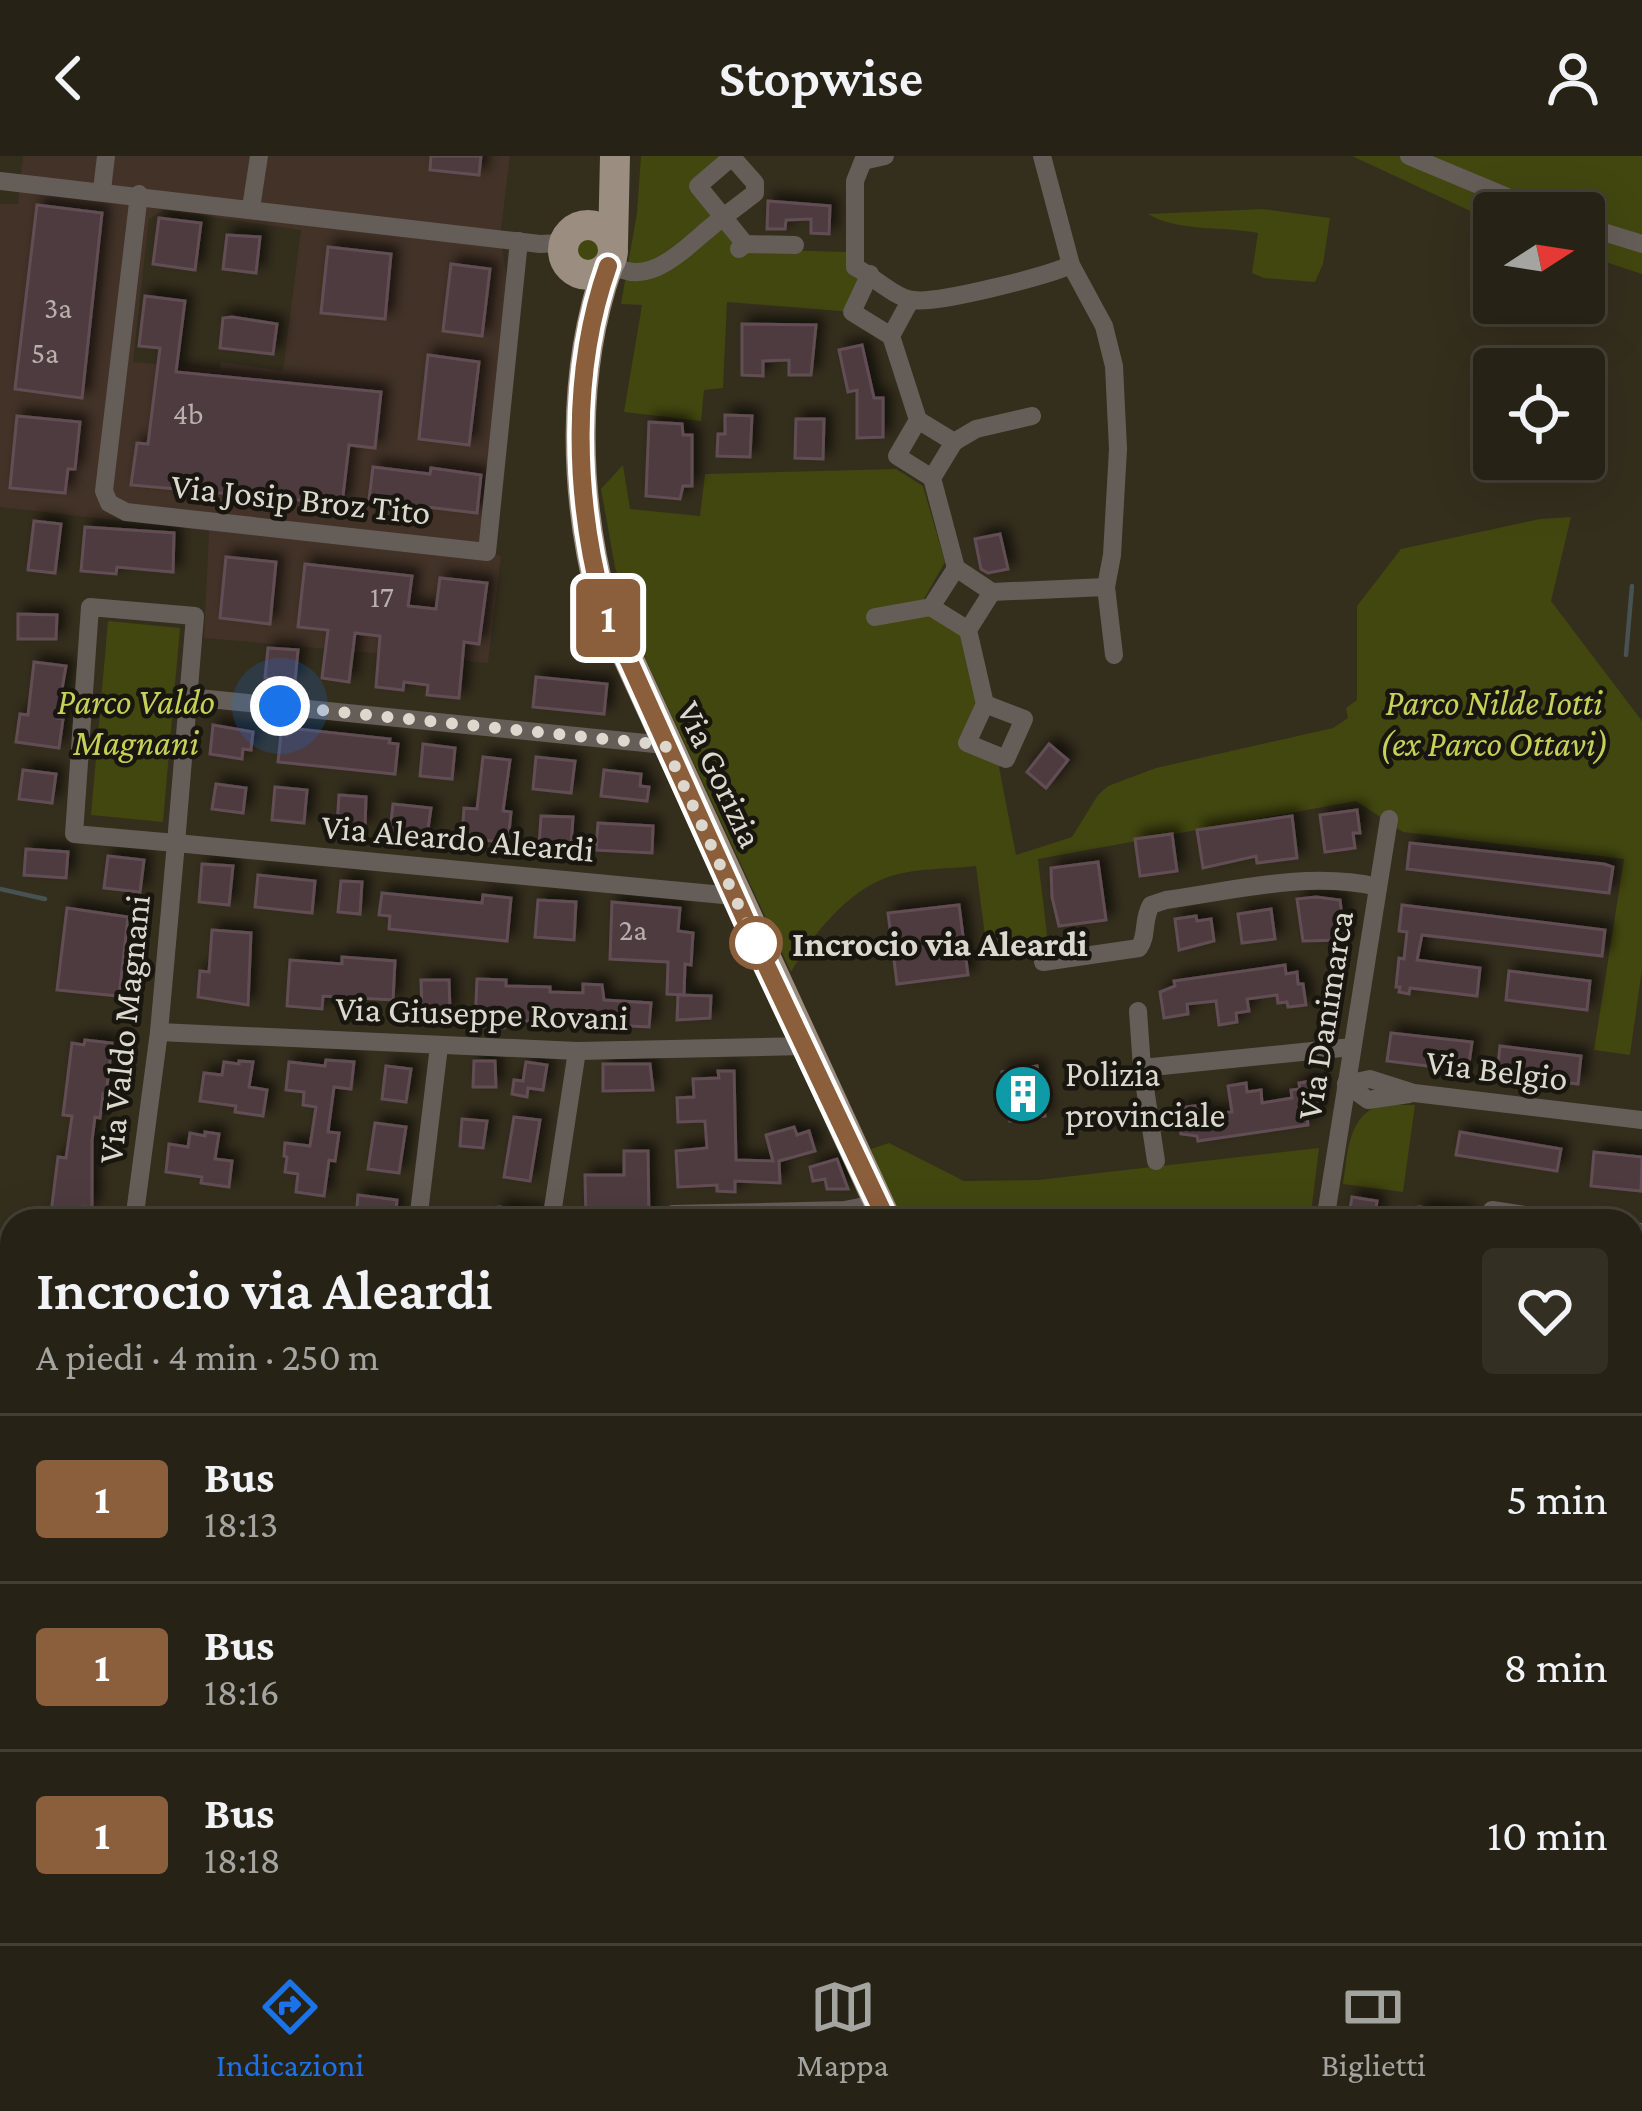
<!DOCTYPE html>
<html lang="it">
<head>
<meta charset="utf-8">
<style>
	:root { --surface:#272216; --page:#332f23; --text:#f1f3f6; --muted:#a4a4a1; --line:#433f35; --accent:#1a73e8 }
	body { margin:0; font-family:"Crimson Pro",serif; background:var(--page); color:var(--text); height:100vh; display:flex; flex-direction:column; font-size:45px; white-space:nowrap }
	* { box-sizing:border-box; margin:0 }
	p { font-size:39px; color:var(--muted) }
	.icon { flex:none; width:66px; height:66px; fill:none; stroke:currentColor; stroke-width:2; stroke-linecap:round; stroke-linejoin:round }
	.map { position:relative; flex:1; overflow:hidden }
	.sheet { position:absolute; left:0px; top:1053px; width:1644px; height:735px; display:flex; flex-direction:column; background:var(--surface); border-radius:36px 36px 0 0; box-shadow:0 12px 48px #0002,0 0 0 3px var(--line) }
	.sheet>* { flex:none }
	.badge { padding:0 24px; border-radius:9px; font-size:42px; line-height:78px }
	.needle { width:78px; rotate:78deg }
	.controls { position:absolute; left:1473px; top:36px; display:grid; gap:24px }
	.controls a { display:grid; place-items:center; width:132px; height:132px; border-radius:12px; background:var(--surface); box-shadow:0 12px 48px #0002,0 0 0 3px var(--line); font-size:60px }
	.you { position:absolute; width:60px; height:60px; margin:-30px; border:9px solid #fff; border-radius:50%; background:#1a73e8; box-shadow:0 0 0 18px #1a73e833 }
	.map>.badge { position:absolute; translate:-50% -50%; box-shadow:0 0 0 6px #fff }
	.round { display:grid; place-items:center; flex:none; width:126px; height:126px; border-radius:12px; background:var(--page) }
	.overview { display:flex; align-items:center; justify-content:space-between; height:204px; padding:0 36px }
	h1 { font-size:57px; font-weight:600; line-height:90px }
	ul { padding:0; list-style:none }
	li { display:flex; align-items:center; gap:36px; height:168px; padding:0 36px; border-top:3px solid var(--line) }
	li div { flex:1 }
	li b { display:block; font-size:45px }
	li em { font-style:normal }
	li .badge { min-width:132px; font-weight:700; text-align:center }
	header { display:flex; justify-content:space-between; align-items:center; height:156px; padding:0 36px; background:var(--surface); font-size:54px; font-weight:600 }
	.tab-bar { display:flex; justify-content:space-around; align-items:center; height:168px; border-top:3px solid var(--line); background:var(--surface); font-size:33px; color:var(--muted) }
	.tab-bar a { display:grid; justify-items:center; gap:6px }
	.tab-bar .on { color:var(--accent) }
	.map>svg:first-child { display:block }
</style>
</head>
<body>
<header><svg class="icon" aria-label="back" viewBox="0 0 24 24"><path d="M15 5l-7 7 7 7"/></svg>Stopwise<svg class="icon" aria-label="person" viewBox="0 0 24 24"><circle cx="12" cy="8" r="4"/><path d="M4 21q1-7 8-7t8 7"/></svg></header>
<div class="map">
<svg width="1642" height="1787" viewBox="0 0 1642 1787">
	<defs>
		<filter id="shadow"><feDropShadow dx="7" dy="-7" stdDeviation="6" flood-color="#0009"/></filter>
	</defs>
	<rect width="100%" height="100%" fill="#342e1d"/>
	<polygon fill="#363344" points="1282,1776 1434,1776 1435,1778 1427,1787 1285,1787"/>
	<path fill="#423227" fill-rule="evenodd" d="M 23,0 L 510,0 L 500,82 L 511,143 L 487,395 L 501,400 L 488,507 L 204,482 L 209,375 L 0,351 L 0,48 L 18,48 ZM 164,54 L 301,74 L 283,215 L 221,206 L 219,214 L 133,206 L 149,63 Z"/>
	<g fill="#42460f">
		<polygon points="641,0 731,0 698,30 741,93 847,96 870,118 852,156 727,146 723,232 704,234 701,265 624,256 642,149 621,148 637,57"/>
		<polygon points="1352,0 1642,0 1642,118 1584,99 1584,57 1494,57 1494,66"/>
		<path d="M 1263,53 L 1330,62 L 1323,108 L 1315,126 L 1264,122 L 1252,117 L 1258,77 C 1223,70 1177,76 1148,58 Z"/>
		<circle cx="588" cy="93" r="15"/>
		<path d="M 623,309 L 630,353 L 700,360 L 705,318 L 896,313 L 923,330 L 945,406 L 920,450 L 968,474 L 985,548 L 968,587 L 1006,603 L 999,611 L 1016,699 L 1072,681 L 1098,639 L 1108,630 L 1156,612 L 1333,572 L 1348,562 L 1346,552 L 1357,544 L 1357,450 L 1401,393 L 1540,363 L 1571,361 L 1551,445 L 1642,565 L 1642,813 L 1630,899 L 1594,894 L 1624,703 L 1403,676 L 1356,645 L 1038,703 L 1048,787 L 1041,789 L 1042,798 L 988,803 L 976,710 C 950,713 916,712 891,720 C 848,734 813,778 791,816 L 646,504 L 615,411 L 601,333 Z"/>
		<polygon points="108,465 180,472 163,666 91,659"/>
		<path d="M 1379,949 L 1415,949 L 1403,1036 L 1343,1028 C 1348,998 1347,962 1379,949 Z"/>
		<polygon points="889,987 964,1025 1038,1024 1319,992 1310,1065 900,1065 871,993"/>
	</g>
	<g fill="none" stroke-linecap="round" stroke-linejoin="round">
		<g stroke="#485253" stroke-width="4.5">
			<polyline points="1626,499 1632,430"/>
			<polyline points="0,733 45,743"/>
			<polyline points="0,1488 12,1490"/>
		</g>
		<polyline stroke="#09181e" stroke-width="18" points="234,1787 236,1776"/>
	</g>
	<g fill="#4d3a40" stroke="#624e55" stroke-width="3" filter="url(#shadow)">
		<polygon points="431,0 481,0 479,19 430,14"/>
		<polygon points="768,45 830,50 829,78 811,77 811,63 786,64 785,73 767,73"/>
		<polygon points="37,49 102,57 82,242 15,233"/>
		<polygon points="159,62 201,67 195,114 153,108"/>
		<polygon points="227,79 260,81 256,117 223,113"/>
		<polygon points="328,91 391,98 385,163 321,157"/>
		<polygon points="451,108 490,113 482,180 443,175"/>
		<polygon points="145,140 185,145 176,216 381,236 375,292 349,289 342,348 131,329 137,287 148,288 160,192 139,190"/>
		<polygon points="232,161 277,168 273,198 220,192 223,162"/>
		<polygon points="742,168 816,169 811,219 789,219 789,204 763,205 763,220 742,219"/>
		<polygon points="862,189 874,242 883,242 883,281 857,282 857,234 848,236 839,194"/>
		<polygon points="428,199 479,206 469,289 419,283"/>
		<polygon points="725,259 752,260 750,301 717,300 718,278 725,278"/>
		<polygon points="17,260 80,266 75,313 68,313 65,337 10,332"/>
		<polygon points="796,263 824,263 823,303 795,302"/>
		<polygon points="649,266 682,268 683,279 692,279 692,330 683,330 680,343 646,340"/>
		<polygon points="373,311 430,318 431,312 481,319 477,357 369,344"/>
		<polygon points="34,365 61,368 55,417 28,414"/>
		<polygon points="85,371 174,377 173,416 117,411 116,418 81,415"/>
		<polygon points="1000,378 1008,413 988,417 981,413 975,383"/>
		<polygon points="226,401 276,406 270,468 220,462"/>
		<polygon points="305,408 412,420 408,450 436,453 440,422 487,427 479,488 464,486 459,542 427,539 428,529 404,526 403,534 376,531 380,480 355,477 349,526 322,522 328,474 298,471"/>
		<polygon points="18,458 57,459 56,483 18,483"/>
		<polygon points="268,492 298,494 295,525 265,522"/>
		<polygon points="34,506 66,510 57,562 63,563 59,592 16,586 20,558 28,559"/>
		<polygon points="536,521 607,528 604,558 533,551"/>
		<polygon points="213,569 253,576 251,594 243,593 242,603 210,598"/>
		<polygon points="288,572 390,583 389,587 398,588 395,618 278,606 281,578 287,579"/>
		<polygon points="423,588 455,592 452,623 420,620"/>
		<polygon points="1049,588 1068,604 1046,632 1027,616"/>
		<polygon points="483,601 510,604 503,655 511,656 508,686 462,683 464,652 477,653"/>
		<polygon points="536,601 575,605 571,637 533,633"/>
		<polygon points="23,614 56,618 52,647 19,643"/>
		<polygon points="604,614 641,618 640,630 649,631 647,645 601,640"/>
		<polygon points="216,628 246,632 243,657 212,653"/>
		<polygon points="275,631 307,634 304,667 272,664"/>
		<polygon points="339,639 366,641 365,671 337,670"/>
		<polygon points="393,648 431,652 427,680 390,675"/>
		<polygon points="1357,654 1360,677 1353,677 1355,692 1325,696 1320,659"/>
		<polygon points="541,660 573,661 571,692 539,691"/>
		<polygon points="1292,660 1297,702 1257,707 1256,700 1203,712 1197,674"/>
		<polygon points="598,667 653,670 652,697 596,694"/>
		<polygon points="1172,678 1177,715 1140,720 1135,683"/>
		<polygon points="1410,687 1604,708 1613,711 1609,737 1407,713"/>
		<polygon points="26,693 68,696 66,722 24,719"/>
		<polygon points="108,700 144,704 140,736 104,732"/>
		<polygon points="1098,706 1106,764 1059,770 1052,741 1051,712"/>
		<polygon points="202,708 233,710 229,749 199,746"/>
		<polygon points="258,719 315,725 312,757 255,751"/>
		<polygon points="341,725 362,726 360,758 338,756"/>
		<polygon points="382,737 482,747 483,739 511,742 507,785 389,773 390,760 379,759"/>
		<polygon points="1316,741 1340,744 1345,784 1303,785 1297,743"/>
		<polygon points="538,744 576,746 574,784 535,781"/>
		<polygon points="612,746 680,752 678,775 693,777 691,809 685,808 684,839 667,838 668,806 610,803"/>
		<polygon points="959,749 968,819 897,828 888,757"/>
		<polygon points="1402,749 1605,774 1602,800 1422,779 1417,804 1480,812 1477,840 1410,832 1409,838 1399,836 1400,831 1396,831 1399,802 1404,803 1407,776 1399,775"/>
		<polygon points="67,752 128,761 119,840 57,834"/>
		<polygon points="1271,753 1275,783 1242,787 1238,758"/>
		<polygon points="1196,760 1197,765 1211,763 1214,785 1179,794 1175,763"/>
		<polygon points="212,774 251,777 248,849 198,841 200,815 209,816"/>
		<polygon points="342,801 395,805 393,844 323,840 322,853 287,850 290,804 342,808"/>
		<polygon points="1285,809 1286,818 1297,816 1298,828 1303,828 1306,849 1288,851 1287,846 1278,847 1277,839 1247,843 1249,855 1236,857 1237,866 1219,869 1216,845 1187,848 1188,858 1164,862 1160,836 1175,830 1174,825"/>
		<polygon points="1509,815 1590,825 1587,854 1506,844"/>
		<polygon points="477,823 506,824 506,830 550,831 550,836 583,837 583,828 602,829 604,844 651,847 649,871 505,864 504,872 475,871"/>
		<polygon points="421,824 449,824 450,856 422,857"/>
		<polygon points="678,839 711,840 710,862 677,864"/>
		<polygon points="1391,877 1472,886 1468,915 1387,905"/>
		<polygon points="85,884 112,887 106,939 103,938 100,962 95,961 92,984 92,1052 83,1051 82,1065 50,1065 58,1001 66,1002 72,960 63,959 72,887 84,889"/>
		<polygon points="1500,890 1581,900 1578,928 1497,918"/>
		<polygon points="326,904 354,906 351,933 334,931 328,976 339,977 335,1005 329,1004 324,1040 296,1036 298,1018 285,1016 287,1001 284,1000 285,987 310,990 316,951 303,949 304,936 286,934 289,906 325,910"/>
		<polygon points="239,905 253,906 249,931 267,934 263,960 235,956 236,950 200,945 204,917 222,919 224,906 239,908"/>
		<polygon points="474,905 495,905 496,931 473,931"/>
		<polygon points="526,906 547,909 543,934 528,932 527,941 512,938 514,924 523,925"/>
		<polygon points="603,908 650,908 653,934 603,935"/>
		<polygon points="386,910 411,913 406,946 382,943"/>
		<polygon points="1037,910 1045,960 1010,965 1002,916"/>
		<polygon points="718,915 734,915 736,1004 773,1005 766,979 794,971 797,979 809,975 815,995 779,1005 780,1027 735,1025 735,1036 717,1035 717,1029 678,1031 676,995 707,992 705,965 678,966 677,942 694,941 693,923 719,922"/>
		<polygon points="1317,924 1320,945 1316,946 1317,958 1307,960 1308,969 1198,985 1197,980 1181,978 1178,952 1202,949 1203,959 1232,956 1228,930 1246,927 1247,936 1261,934 1262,947 1292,942 1291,934 1300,933 1299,927"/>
		<polygon points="514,961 540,964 530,1025 504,1021"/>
		<polygon points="462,963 487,965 483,992 460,990"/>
		<polygon points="375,967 406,971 399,1017 368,1013"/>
		<polygon points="205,976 219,978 215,1003 232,1005 229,1031 201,1027 202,1021 166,1016 169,988 188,991 190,977 205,980"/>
		<polygon points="1460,976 1561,993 1557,1015 1456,999"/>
		<polygon points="624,995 648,995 649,1065 586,1065 585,1019 624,1019"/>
		<polygon points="1594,996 1642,1001 1641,1035 1591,1030"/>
		<polygon points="837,1003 848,1033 827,1033 825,1023 813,1025 810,1011"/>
		<polygon points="358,1039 397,1044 395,1065 356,1061"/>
		<polygon points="1352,1041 1377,1045 1374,1065 1348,1065"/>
		<polygon points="499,1051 538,1057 537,1065 497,1065"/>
		<polygon points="1419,1051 1465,1056 1465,1065 1417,1065"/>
	</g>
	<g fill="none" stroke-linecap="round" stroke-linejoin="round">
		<g stroke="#655e58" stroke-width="18">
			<path d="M 885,0 L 863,5 L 855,25 L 855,111 C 873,120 895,142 913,144 C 938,148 1046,120 1071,109"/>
			<polyline points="1042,0 1071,109 1104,170 1114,210 1118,293 1112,399 1106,431 1114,499"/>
			<polyline points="1409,0 1546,57"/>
			<polyline points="0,25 540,88 563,87"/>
			<polyline points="102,34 106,0"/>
			<polyline points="139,38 104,335 109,347 126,356 487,396 519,85"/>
			<polyline points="251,52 259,0"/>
			<polyline points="1584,70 1642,88"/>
			<polyline points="745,88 795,89"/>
			<path d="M 610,107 C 649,136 687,89 717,66 L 755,37 L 755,27 L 732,1 L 698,30 L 745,88 L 739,93"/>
			<polyline points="870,118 852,156 891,180"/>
			<polyline points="910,145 891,180 918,264 954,286 932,322 956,412 992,436 968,474 985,548 1024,563 1006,603 967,587 985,548"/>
			<polyline points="918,264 897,300 932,322"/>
			<polyline points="954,286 976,273 1032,260"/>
			<polyline points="956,412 931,451 968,474"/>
			<polyline points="992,436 1106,431"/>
			<polyline points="875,461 931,451"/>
			<polyline points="189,541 665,589"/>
			<path d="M 1043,806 L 1139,792 C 1148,779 1142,765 1151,749 L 1166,744 C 1236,734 1309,715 1378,731"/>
			<polyline points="1138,855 1142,912 1352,891"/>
			<polyline points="159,876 577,895 804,890"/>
			<polyline points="1142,912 1156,1005"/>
			<polyline points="1346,928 1370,923 1414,937 1642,964"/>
			<polyline points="1346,928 1368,944 1409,938"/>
			<polyline points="670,1063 673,1058 845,1054 879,1047"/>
			<polyline points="134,1065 159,876 176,687 74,678 90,451 195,460 176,687 734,740"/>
			<polyline points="418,1065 439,890"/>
			<polyline points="551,1065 577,895"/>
			<polyline points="1325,1065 1389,663"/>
			<polyline points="1491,1065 1492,1054 1565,1065"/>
			<polyline points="1632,1075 1642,1076"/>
			<polyline points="1632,1250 1642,1252"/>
			<polyline points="1632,1429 1642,1431"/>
			<polyline points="1632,1643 1642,1644"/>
			<polyline points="498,1776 503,1787"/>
			<polyline points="806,1776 812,1787"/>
			<polyline points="1001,1776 1006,1787"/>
			<polyline points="1457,1776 1478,1787"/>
			<polyline points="330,1787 331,1776"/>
		</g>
		<g stroke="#9b8d80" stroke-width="30">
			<circle cx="588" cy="94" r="25"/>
			<polyline points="613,88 615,0"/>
			<path d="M 608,110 C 571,216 574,338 602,445 L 887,1065"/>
			<polyline points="1211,1776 1215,1787"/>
		</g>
	</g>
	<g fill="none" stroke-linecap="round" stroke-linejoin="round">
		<g stroke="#fff" stroke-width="27">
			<path id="line" d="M 608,110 C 571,215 574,338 602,445 L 760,796 L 887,1065"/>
		</g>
		<use href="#line" stroke="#8b5e3c" stroke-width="18"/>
		<polyline stroke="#dcd8ce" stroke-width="12" stroke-dasharray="0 21.6" points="280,550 665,589 760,796 756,787"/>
	</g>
	<defs>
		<g id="building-disc" transform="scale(3)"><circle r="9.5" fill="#0f9aa8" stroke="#19160f"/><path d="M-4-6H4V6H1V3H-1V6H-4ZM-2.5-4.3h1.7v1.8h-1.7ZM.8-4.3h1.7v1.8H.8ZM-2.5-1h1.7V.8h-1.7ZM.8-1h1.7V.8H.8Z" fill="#fff"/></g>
	</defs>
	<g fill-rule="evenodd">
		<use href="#building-disc" x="1023" y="938"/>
	</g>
	<circle fill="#fff" stroke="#8b5e3c" stroke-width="6" cx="756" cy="787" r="24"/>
	<g text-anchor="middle" stroke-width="9" stroke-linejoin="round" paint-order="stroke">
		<g font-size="30" fill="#b8b0aa">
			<text x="58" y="162">3a</text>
			<text x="45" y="207">5a</text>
			<text x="188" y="268">4b</text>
			<text x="382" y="451">17</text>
			<text x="633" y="784">2a</text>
		</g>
		<g font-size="36" fill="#dcd8ce" stroke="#19160f">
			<text transform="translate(301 342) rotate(6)" y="13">Via Josip Broz Tito</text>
			<text transform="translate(721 618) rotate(65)" y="13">Via Gorizia</text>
			<text transform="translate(458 681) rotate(5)" y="13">Via Aleardo Aleardi</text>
			<text transform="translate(482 856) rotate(2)" y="13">Via Giuseppe Rovani</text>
			<text transform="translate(1324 859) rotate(-81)" y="13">Via Danimarca</text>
			<text transform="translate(123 873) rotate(-84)" y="13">Via Valdo Magnani</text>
			<text transform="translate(1497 913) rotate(7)" y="13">Via Belgio</text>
		</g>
		<g font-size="36" font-style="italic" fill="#c7d157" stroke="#19160f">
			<text x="136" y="558">Parco Valdo<tspan x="136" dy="41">Magnani</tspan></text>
			<text x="1494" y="559">Parco Nilde Iotti<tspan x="1494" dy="41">(ex Parco Ottavi)</tspan></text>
		</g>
		<g font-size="36" font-weight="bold" fill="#dcd8ce" stroke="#19160f" text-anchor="start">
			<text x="792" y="800">Incrocio via Aleardi</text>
		</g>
		<g font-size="36" fill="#dcd8ce" stroke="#19160f" text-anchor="start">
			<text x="1065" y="930">Polizia<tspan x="1065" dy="41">provinciale</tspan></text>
		</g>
	</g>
</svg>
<div class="controls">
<a><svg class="needle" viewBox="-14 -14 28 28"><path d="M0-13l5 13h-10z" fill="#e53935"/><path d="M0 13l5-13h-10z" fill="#a4a4a1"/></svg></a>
<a><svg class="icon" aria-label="locate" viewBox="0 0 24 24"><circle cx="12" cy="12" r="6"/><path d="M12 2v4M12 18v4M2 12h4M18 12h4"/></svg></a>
</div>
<div class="you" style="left:280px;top:550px"></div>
<b class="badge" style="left:608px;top:462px;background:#8b5e3c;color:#fff">1</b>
<section class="sheet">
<div class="overview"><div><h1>Incrocio via Aleardi</h1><p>A piedi · 4 min · 250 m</p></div><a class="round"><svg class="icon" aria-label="heart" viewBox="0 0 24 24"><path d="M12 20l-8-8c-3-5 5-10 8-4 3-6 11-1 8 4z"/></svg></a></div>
<ul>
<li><span class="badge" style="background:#8b5e3c;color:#fff">1</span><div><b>Bus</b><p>18:13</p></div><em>5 min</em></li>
<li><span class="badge" style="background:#8b5e3c;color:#fff">1</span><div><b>Bus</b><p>18:16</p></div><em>8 min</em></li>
<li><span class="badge" style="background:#8b5e3c;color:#fff">1</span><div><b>Bus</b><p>18:18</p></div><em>10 min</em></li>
</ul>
</section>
</div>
<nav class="tab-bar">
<a class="on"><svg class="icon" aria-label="directions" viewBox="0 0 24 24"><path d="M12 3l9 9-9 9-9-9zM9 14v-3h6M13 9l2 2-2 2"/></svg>Indicazioni</a>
<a><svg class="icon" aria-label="map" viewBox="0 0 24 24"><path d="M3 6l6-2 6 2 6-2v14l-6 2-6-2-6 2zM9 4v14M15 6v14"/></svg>Mappa</a>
<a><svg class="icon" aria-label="tickets" viewBox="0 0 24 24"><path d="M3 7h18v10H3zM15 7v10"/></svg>Biglietti</a>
</nav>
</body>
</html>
